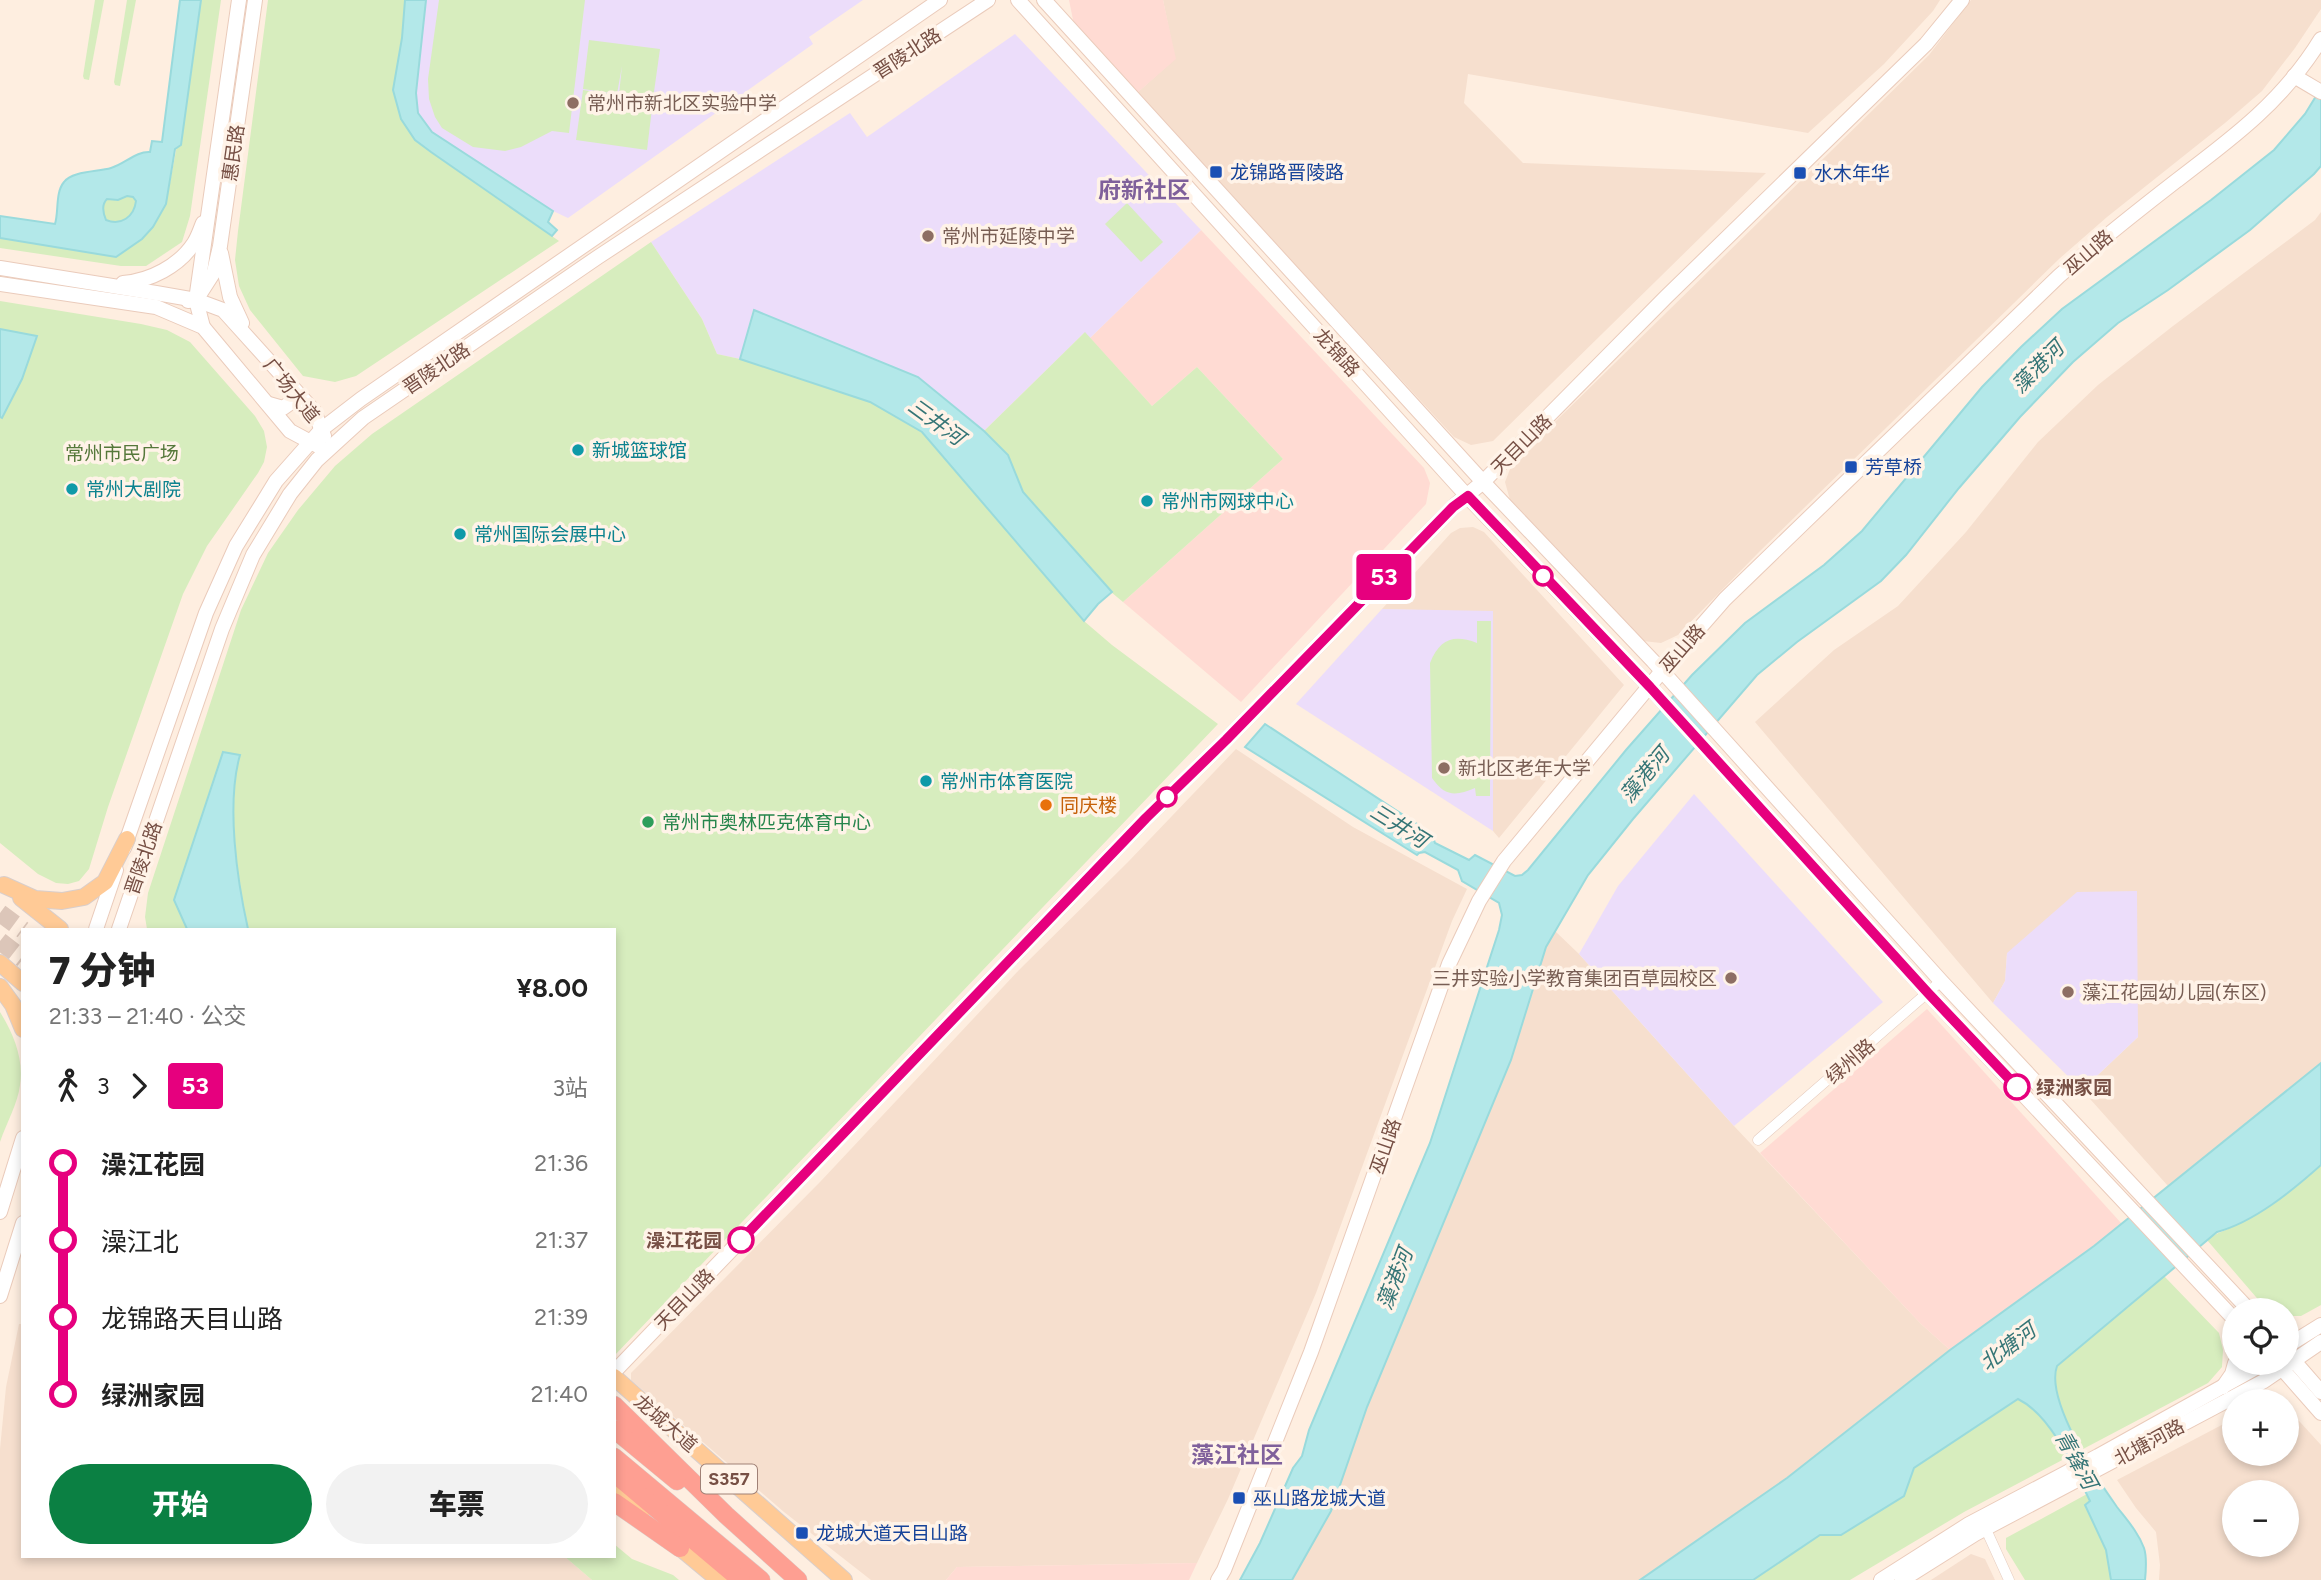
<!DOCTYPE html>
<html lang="zh">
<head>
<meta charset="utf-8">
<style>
	:root { --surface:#fff; --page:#f2f2f2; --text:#222; --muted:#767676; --accent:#0b8043 }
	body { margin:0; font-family:Figtree,"Noto Sans SC",sans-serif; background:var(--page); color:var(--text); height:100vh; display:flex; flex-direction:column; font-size:26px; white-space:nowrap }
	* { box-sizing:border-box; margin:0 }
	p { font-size:23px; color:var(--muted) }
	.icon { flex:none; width:38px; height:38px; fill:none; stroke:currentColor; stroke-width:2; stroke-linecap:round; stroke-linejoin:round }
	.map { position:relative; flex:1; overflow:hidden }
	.sheet { position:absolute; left:21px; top:928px; width:595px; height:630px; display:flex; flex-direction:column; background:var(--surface); border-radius:0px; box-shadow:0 4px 10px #0003 }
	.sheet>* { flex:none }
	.badge { padding:0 14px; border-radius:5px; font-size:24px; line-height:46px }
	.controls { position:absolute; left:2222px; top:1298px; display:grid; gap:14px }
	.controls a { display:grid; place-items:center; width:77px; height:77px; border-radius:50%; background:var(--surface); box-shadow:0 4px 10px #0003; font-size:35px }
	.map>.badge { position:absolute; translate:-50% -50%; box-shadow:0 0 0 4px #fff }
	.legs { display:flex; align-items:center; gap:10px; height:77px; padding:0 28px; font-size:23px }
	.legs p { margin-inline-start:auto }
	.summary { display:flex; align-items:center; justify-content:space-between; height:119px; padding:0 28px }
	h1 { font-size:38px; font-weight:800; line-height:52px }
	.primary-button { display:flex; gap:14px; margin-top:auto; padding:14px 28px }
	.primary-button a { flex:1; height:80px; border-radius:42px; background:var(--accent); color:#fff; font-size:28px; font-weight:800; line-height:80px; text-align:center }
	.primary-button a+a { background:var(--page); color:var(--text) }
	ul { padding:0 28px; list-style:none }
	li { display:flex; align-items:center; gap:24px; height:77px; font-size:26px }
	li i { display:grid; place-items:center; width:10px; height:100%; margin:0 9px; background:currentColor }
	li i::after { content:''; width:18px; height:18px; margin:-9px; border:5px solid; border-radius:50%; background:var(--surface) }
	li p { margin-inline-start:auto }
	li:first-child i { background:linear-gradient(#0000 50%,currentColor 0) }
	li:last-child i { background:linear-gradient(currentColor 50%,#0000 0) }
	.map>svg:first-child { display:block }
</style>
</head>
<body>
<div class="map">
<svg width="2321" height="1580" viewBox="0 0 2321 1580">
	<rect width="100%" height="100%" fill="#feeee0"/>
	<g fill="#f6dfce" fill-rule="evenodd">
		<polygon points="1163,0 1940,0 1933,11 1884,64 1808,133 1468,74 1464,103 1523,163 1766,173 1493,441 1471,445 1454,437 1137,93 1175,59"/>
		<polygon points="1971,0 2321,0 2321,9 2295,48 2262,91 2225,123 2107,217 2059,259 1760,551 1678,635 1661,643 1643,641 1510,500 1505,482 1512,464 1929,55"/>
		<polygon points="2321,212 2321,1063 2168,1186 2082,1090 2138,1037 2007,953 2005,981 1993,1003 1755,722 1834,650 1898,606 1966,532 2038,442 2098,385 2173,326 2315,220"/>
		<polygon points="1473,527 1484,532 1624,685 1499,838 1493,831 1493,612 1382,609 1451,533 1460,528"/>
		<polygon points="1236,749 1353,827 1467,889 1452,921 1316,1293 1228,1499 1197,1563 957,1567 946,1580 871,1580 784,1512 631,1380 631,1373 820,1182 1019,970 1128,862"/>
		<polygon points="1555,931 1579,954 1734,1126 1921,1324 1950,1350 1787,1478 1640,1580 1292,1580 1331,1511 1367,1407 1511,1060 1546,947"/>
		<polygon points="19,1324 23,1324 23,1556 564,1556 592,1580 0,1580 0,1449 6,1387"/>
		<path d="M 2287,1411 L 2290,1411 L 2321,1445 L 2321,1580 L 2159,1580 L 2160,1565 L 2156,1532 L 2136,1508 L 2117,1480 L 2235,1418 L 2235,1454 L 2287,1454 ZM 2235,1493 L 2287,1493 L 2287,1545 L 2235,1545 Z"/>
		<polygon points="1971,1554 1985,1559 1995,1580 1931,1580"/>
	</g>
	<g fill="#ffdbd3">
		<polygon points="1069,0 1163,0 1176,59 1137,93 1082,34 1073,20"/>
		<polygon points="1201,230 1424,468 1430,483 1426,504 1241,702 1123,602 1283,459 1197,367 1152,406 1090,338"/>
		<polygon points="1927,1009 2122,1224 2094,1246 1950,1350 1921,1324 1760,1153"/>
		<polygon points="1197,1563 1189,1580 946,1580 957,1567"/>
	</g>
	<g fill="#ecddfa">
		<polygon points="426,0 863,0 809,37 813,44 568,218 553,211 432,132 418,113 416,92"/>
		<polygon points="1015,34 1201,230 1090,338 1084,333 984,431 918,377 753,310 740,359 717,354 702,319 651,242 850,113 867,137"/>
		<polygon points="1382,609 1493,611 1493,831 1296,704"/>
		<polygon points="1694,794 1883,1002 1734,1126 1579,954 1618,886"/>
		<polygon points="2137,891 2138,1037 2082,1090 1993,1003 2005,981 2007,953 2077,892"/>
	</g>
	<g fill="#d7edbe">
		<polygon points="95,0 104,0 89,80 84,79 83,76"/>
		<polygon points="127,0 136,0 120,86 115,85 114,82"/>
		<polygon points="201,0 221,0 190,216 182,242 146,266 121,266 0,248 0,238 116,257 166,204 193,60"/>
		<polygon points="268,0 405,0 402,38 393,90 401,119 415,139 431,152 559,241 356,376 335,382 303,376 250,310 239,286 235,260 238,231"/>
		<polygon points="439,0 585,0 569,133 552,131 521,147 505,151 473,147 442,128 435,117 429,99 428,79"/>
		<polygon points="589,40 660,49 653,99 619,94 622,66 617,94 583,89"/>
		<polygon points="583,90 653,100 647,150 576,140"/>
		<path d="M 127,196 L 133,197 L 136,201 C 134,217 121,226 106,220 C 96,196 110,200 127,196 Z"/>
		<polygon points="1127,203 1163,242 1141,262 1105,224"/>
		<polygon points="651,242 702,319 717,354 740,359 870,402 922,432 984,431 1085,332 1152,406 1197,367 1283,459 1123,602 1111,592 1098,604 1084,621 1112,645 1218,724 614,1356 614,929 147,929 145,917 148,893 241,610 268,553 298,510 335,466 372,434"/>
		<polygon points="0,301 141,324 167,330 190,342 255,416 264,431 267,447 264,462 258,473 207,546 183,594 108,807 89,869 79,881 68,884 56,883 38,874 0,843"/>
		<path d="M 1477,621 L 1491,621 L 1490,796 L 1476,796 L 1475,788 C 1456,796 1445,797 1432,778 L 1430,663 C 1440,639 1453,634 1477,643 Z"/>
		<path d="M 0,1012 C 13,1033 24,1058 20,1085 C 18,1103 6,1124 0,1142 Z"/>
		<path d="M 2321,1165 L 2321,1305 L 2301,1316 L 2287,1316 L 2287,1311 L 2268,1311 L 2207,1240 C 2217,1232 2226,1231 2236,1225 C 2267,1208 2295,1189 2321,1165 Z"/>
		<polygon points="2164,1276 2219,1333 2223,1350 2222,1367 2208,1383 1964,1512 1850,1580 1753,1580 1820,1535 1841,1535 1904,1496 1914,1468 2018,1399"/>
		<polygon points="2087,1494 2091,1501 2085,1505 2106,1550 2111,1580 2025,1580 2006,1549 2006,1538"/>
		<polygon points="614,1544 632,1559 673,1575 679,1580 592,1580 564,1556 614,1556"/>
	</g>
	<g fill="#b3e8e9" stroke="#99dadc" stroke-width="2" fill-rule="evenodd">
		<path d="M 180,0 L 201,0 L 181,145 L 175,149 L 166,204 L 153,227 L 142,239 L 116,257 L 0,238 L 0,216 L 55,224 C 59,211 55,193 64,182 C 72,171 98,172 111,168 C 125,164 136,151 150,152 L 152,141 L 162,142 ZM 127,196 L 133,197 L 136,201 C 134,217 121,226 106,220 C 103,213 101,205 107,199 L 118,200 Z"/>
		<polygon points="405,0 426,0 416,93 418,113 432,132 553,211 548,222 557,230 552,236 431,152 415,140 401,119 393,90 402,38"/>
		<polygon points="2321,88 2321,166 2314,174 2250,230 2168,290 2118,323 2073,362 2020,417 1959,488 1906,555 1881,581 1797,642 1757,675 1633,819 1588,875 1546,947 1511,1060 1367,1407 1331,1511 1292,1580 1240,1580 1260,1543 1293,1468 1302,1456 1309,1430 1430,1143 1499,930 1502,915 1499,903 1462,881 1458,870 1425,852 1419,853 1417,855 1245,747 1265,724 1432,834 1435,843 1469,860 1475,855 1515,876 1522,875 1528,870 1626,750 1692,675 1745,623 1824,565 1862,531 1982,387 2021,347 2062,309 2211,200 2274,150 2305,114"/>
		<polygon points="754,310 918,377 984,431 1008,455 1023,492 1112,592 1098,604 1084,621 922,432 870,402 740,359"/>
		<polygon points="0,329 37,336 22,379 2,418 0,417"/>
		<path d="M 223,752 L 240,755 C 226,804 237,880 248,929 L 187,929 L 174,900 Z"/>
		<path d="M 2321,1063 L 2321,1165 C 2292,1191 2254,1222 2217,1232 L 2057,1366 C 2045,1400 2097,1479 2117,1507 C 2127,1520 2138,1532 2144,1548 C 2147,1557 2146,1570 2145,1580 L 2111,1580 L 2106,1550 L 2085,1505 L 2090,1501 C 2074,1468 2051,1415 2018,1399 L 1914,1468 L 1904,1496 L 1841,1535 L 1820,1535 L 1753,1580 L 1640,1580 L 1787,1478 L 1950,1350 L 2094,1246 Z"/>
	</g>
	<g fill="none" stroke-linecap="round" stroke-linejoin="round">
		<g stroke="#dcc6b9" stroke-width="18" stroke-dasharray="18 9" stroke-linecap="butt">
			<polyline points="0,913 23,930"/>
			<polyline points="0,941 23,959"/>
		</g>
		<g stroke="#e5cbbe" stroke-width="11">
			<g id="street">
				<polyline points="1758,1140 1941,981"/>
				<polyline points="1984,1525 2009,1580"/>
			</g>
		</g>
		<g stroke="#eacbbb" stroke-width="16">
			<g id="secondary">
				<polyline points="1018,0 1467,496 1650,687 1928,993 2235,1320"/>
				<polyline points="1044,0 1483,482 1653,661 1941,981 2250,1311"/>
				<polyline points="2294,76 2321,92"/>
				<polyline points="221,253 230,297 242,323"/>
				<polyline points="0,268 156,293 196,300 223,310 314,411 324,436"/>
				<path d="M 123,283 C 150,281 179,266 194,243 C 198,237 200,230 203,223"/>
				<polyline points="0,284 156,307 203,327 290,431 320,447"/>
				<polyline points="188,301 196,300 214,272 220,246 255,0"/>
				<polyline points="203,327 196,300 239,0"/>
				<polyline points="269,404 283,408 293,401 292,387"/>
				<polyline points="124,848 206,613 236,546 276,481 322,429 361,399 940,0"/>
				<polyline points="96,929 116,870"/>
				<polyline points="119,929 222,629 253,555 290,494 317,460 363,418 598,257 988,0"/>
				<polyline points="0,1212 23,1138"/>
				<polyline points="0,1296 23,1223"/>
				<polyline points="2287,1346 2321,1325"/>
				<polyline points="2288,1354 2321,1392"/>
				<polyline points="2277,1363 2321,1413"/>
				<polyline points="614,1372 1146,818 1226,740 1453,507 1483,482 1666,297 1926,44 1962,0"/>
				<polyline points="2223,1387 2232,1374 2235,1363"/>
				<path d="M 1218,1580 L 1224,1570 L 1311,1352 L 1449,964 L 1479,901 L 1504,861 L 1662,671 L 1725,599 L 2059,276 C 2097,243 2136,212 2176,181 C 2233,138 2283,101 2321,39"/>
				<polyline points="1881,1580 1969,1524 2098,1456 2265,1363"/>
				<polyline points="1902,1580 1975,1534 2264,1381 2321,1342"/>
			</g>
		</g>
		<g stroke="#d9cecb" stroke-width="18">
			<g id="primary">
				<polyline points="4,885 35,899 62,901 84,897 105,882 127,839"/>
				<polyline points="21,898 60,929"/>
				<polyline points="0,963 23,983"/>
				<polyline points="0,987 13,1005 23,1029"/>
				<polyline points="614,1377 844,1580"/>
				<polyline points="614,1489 641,1513"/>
				<polyline points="671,1540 719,1580"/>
			</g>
		</g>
		<g stroke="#d9cecb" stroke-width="19">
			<g id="highway">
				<polyline points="614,1405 726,1515 798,1580"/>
				<polyline points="614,1429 677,1481"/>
				<polyline points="614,1457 761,1580"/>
				<polyline points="614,1473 741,1580"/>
				<polyline points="614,1502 680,1548"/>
			</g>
		</g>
		<use href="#street" stroke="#fff" stroke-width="10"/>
		<use href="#secondary" stroke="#fff" stroke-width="14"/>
		<use href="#primary" stroke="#ffca96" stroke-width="16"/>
		<use href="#highway" stroke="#fe9f92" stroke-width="18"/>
	</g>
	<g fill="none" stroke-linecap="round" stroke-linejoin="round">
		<g stroke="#fff" stroke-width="16">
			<polyline id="line-1" points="741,1240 1146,818 1226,740 1453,507 1468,496 1650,687 1928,993 2017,1087"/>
		</g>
		<use href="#line-1" stroke="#e6007e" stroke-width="10"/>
	</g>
	<g fill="#8d6e63" stroke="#fff3e8" stroke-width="2.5">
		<circle cx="573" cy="103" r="7"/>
		<circle cx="928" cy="236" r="7"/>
		<circle cx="1444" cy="768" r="7"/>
		<circle cx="1731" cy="978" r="7"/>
		<circle cx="2068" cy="992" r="7"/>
	</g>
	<g fill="#1a4fb4" stroke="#fff3e8" stroke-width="2.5">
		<rect x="1209" y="165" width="14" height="14" rx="3.5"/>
		<rect x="1793" y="166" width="14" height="14" rx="3.5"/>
		<rect x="1844" y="460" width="14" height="14" rx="3.5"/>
		<rect x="1232" y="1491" width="14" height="14" rx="3.5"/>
		<rect x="795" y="1526" width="14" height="14" rx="3.5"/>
	</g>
	<g fill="#0f9aa8" stroke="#fff3e8" stroke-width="2.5">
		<circle cx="578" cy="450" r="7"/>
		<circle cx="72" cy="489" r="7"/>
		<circle cx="1147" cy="501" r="7"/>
		<circle cx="460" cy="534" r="7"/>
		<circle cx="926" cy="781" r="7"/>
	</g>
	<g fill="#fff" stroke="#e6007e" stroke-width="3.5">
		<circle cx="1543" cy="576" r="9"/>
		<circle cx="1167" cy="797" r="9"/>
		<circle cx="2017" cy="1087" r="12"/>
		<circle cx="741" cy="1240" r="12"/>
	</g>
	<circle fill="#e8710a" stroke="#fff3e8" stroke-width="2.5" cx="1046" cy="805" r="7"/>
	<circle fill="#2e9e5b" stroke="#fff3e8" stroke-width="2.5" cx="648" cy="822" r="7"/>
	<g text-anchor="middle" stroke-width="7" stroke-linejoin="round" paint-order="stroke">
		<rect fill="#fff3e8" stroke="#a08176" stroke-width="2" x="701" y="1464.5" width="56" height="29" rx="5"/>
		<g font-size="18" font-weight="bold" fill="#775045">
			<text x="729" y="1485">S357</text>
		</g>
		<g font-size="19" fill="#775045" stroke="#fff3e8">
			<text transform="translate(907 53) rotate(-33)" y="7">晋陵北路</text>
			<text transform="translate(233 153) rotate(-82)" y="7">惠民路</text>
			<text transform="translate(2088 252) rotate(-41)" y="7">巫山路</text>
			<text transform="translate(1337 352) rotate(48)" y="7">龙锦路</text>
			<text transform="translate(436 368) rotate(-34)" y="7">晋陵北路</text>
			<text transform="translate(292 390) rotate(51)" y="7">广场大道</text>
			<text transform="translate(1521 444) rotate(-45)" y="7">天目山路</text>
			<text transform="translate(1682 648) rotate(-49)" y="7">巫山路</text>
			<text transform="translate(143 858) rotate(-71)" y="7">晋陵北路</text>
			<text transform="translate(1850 1061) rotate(-41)" y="7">绿州路</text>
			<text transform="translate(1385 1146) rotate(-71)" y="7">巫山路</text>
			<text transform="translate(684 1299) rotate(-46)" y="7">天目山路</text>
			<text transform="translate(666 1423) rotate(41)" y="7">龙城大道</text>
			<text transform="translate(2149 1442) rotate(-28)" y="7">北塘河路</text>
		</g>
		<g font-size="19" fill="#785e54" stroke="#fff3e8" text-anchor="start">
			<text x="587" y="110">常州市新北区实验中学</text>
			<text x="942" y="243">常州市延陵中学</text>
			<text x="1458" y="775">新北区老年大学</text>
			<text x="1717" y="985" text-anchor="end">三井实验小学教育集团百草园校区</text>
			<text x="2082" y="999">藻江花园幼儿园(东区)</text>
		</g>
		<g font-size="19" fill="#164399" stroke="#fff3e8" text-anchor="start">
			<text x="1230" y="179">龙锦路晋陵路</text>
			<text x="1814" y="180">水木年华</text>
			<text x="1865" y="474">芳草桥</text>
			<text x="1253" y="1505">巫山路龙城大道</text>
			<text x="816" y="1540">龙城大道天目山路</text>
		</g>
		<g font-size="19" fill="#0d838f" stroke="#fff3e8" text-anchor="start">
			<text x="592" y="457">新城篮球馆</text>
			<text x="86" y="496">常州大剧院</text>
			<text x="1161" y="508">常州市网球中心</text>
			<text x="474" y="541">常州国际会展中心</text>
			<text x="940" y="788">常州市体育医院</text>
		</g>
		<g font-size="19" fill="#55783a" stroke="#fff3e8">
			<text x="122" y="460">常州市民广场</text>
		</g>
		<g font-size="19" fill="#c56008" stroke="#fff3e8" text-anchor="start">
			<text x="1060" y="812">同庆楼</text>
		</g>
		<g font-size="19" fill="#27864d" stroke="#fff3e8" text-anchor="start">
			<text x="662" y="829">常州市奥林匹克体育中心</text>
		</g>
		<g font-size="19" font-weight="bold" fill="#775045" stroke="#fff3e8" text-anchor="start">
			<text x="2036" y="1094">绿洲家园</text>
			<text x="722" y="1247" text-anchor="end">澡江花园</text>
		</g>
		<g font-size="21" font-style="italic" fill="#357576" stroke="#fff3e8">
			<text transform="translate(2038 367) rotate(-45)" y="7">藻港河</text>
			<text transform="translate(936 422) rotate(36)" y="7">三井河</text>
			<text transform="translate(1645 775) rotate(-50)" y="7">藻港河</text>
			<text transform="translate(1399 826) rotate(32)" y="7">三井河</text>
			<text transform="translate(1395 1279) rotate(-69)" y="7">藻港河</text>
			<text transform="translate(2008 1347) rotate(-37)" y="7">北塘河</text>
			<text transform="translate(2076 1460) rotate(61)" y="7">青锋河</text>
		</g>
		<g font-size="23" font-weight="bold" fill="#7f609b" stroke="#fff3e8">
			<text x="1144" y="198">府新社区</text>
			<text x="1237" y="1463">藻江社区</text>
		</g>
	</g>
</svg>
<div class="controls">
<a><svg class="icon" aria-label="locate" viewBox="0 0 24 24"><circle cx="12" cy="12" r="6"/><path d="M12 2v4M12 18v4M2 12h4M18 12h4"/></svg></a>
<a>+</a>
<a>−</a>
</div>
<b class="badge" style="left:1384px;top:577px;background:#e6007e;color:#fff">53</b>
<section class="sheet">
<div class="summary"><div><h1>7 分钟</h1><p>21:33 – 21:40 · 公交</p></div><b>¥8.00</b></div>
<div class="legs"><svg class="icon" aria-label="walk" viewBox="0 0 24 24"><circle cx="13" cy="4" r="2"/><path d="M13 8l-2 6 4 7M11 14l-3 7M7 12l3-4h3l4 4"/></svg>3<svg class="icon" aria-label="forward" viewBox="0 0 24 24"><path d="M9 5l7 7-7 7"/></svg><b class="badge" style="background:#e6007e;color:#fff">53</b><p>3站</p></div>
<ul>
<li><i style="color:#e6007e"></i><b>澡江花园</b><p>21:36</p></li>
<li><i style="color:#e6007e"></i><span>澡江北</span><p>21:37</p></li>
<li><i style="color:#e6007e"></i><span>龙锦路天目山路</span><p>21:39</p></li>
<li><i style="color:#e6007e"></i><b>绿洲家园</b><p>21:40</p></li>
</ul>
<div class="primary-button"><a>开始</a><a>车票</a></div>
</section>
</div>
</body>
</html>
